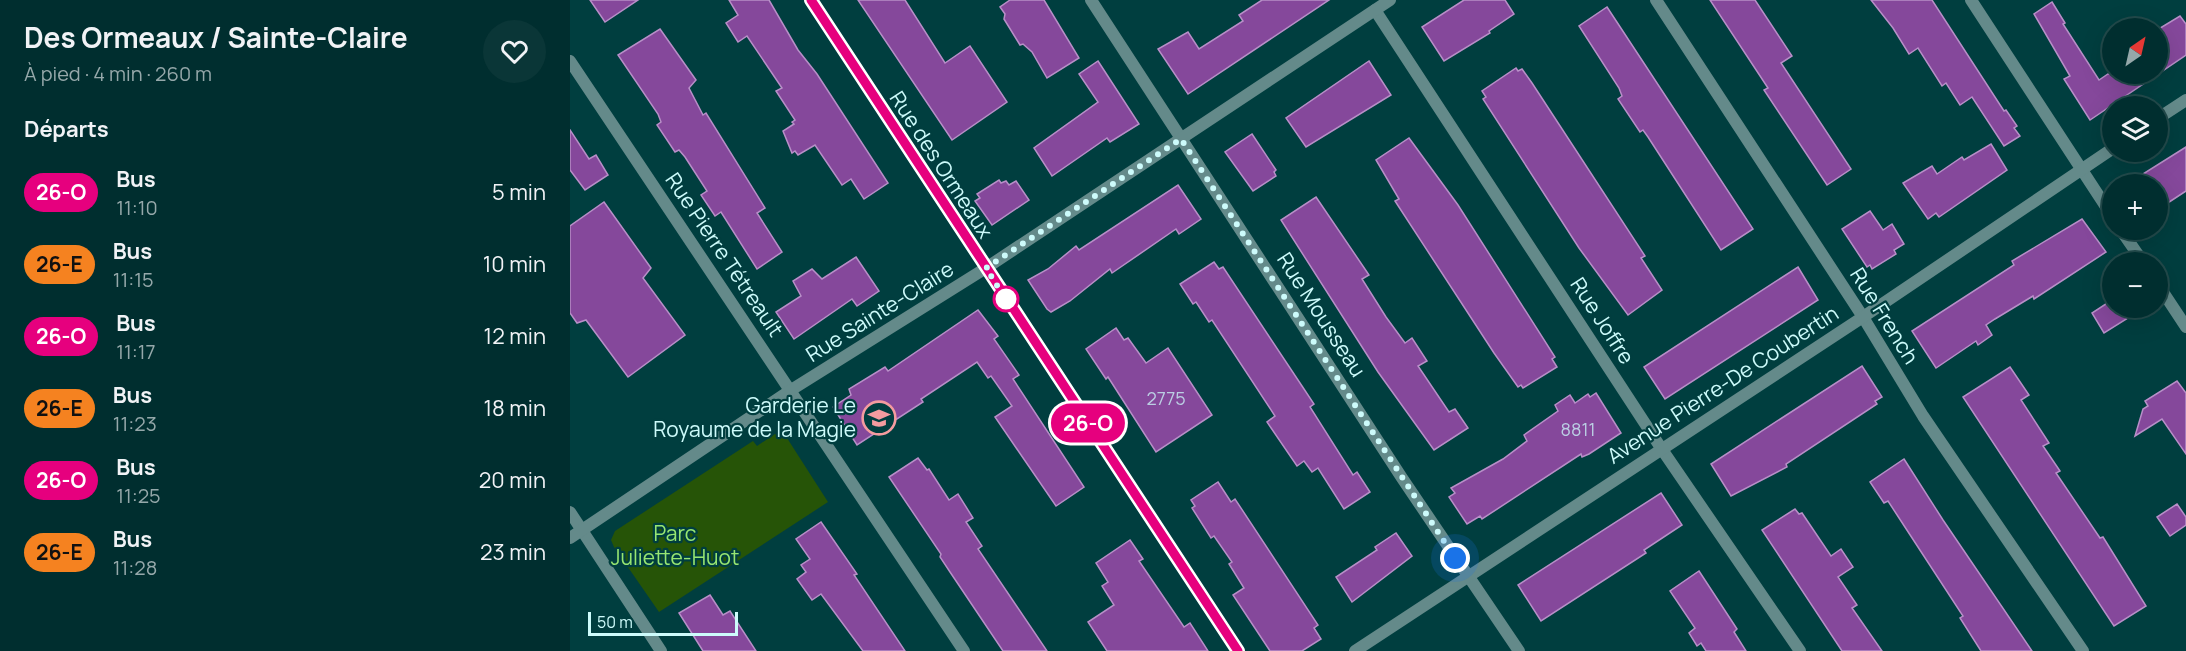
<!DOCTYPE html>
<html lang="fr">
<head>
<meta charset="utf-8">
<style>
	:root { --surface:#002e2f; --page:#0a3637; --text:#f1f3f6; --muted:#95a8aa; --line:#224a4b }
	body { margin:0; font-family:Manrope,sans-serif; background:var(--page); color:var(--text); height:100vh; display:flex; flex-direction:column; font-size:22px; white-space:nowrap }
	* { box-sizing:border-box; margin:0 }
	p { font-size:20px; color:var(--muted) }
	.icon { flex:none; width:33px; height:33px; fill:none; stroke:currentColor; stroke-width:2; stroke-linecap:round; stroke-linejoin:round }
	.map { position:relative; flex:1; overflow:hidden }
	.sheet { display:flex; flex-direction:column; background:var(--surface); width:570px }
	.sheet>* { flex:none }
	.badge { padding:0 12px; border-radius:20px; font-size:21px; line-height:39px }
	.needle { width:39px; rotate:34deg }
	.controls { position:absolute; left:1532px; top:18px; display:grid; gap:12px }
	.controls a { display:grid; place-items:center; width:66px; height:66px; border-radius:50%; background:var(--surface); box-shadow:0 6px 24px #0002,0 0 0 2px var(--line); font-size:30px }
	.scale { position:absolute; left:18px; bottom:15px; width:150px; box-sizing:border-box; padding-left:6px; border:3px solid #cdfbfb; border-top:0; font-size:16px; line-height:21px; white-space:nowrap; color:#cdfbfb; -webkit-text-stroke:4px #003e3f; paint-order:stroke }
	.you { position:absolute; width:30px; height:30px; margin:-15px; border:4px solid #fff; border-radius:50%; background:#1a73e8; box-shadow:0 0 0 9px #1a73e833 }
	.map>.badge { position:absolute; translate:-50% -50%; box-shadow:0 0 0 3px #fff }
	h2 { padding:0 24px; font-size:22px; line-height:54px }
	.round { display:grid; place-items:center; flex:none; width:63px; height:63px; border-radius:32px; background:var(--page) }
	.summary { display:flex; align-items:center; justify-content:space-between; height:102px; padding:0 24px }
	h1 { font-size:28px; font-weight:700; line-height:45px }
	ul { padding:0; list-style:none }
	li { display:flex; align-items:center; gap:18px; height:72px; padding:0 24px }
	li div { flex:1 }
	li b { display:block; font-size:22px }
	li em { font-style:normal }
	li .badge { min-width:66px; font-weight:700; text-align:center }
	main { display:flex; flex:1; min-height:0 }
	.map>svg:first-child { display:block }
</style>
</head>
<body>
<main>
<section class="sheet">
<div class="summary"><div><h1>Des Ormeaux / Sainte-Claire</h1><p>À pied · 4 min · 260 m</p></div><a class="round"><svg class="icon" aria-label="heart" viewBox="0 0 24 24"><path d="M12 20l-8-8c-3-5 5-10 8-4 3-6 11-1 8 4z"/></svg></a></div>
<h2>Départs</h2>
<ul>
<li><span class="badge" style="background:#e6007e;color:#fff">26-O</span><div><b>Bus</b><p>11:10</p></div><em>5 min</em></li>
<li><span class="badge" style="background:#f58220;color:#111">26-E</span><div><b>Bus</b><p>11:15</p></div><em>10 min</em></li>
<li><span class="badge" style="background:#e6007e;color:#fff">26-O</span><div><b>Bus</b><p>11:17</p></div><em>12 min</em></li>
<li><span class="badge" style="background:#f58220;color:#111">26-E</span><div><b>Bus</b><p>11:23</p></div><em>18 min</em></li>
<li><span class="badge" style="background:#e6007e;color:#fff">26-O</span><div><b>Bus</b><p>11:25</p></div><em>20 min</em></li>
<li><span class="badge" style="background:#f58220;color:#111">26-E</span><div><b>Bus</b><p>11:28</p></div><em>23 min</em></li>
</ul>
</section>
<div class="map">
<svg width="1616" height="651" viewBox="0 0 1616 651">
	<rect width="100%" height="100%" fill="#003e3f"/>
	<polygon fill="#265407" points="205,434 217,438 258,502 89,612 44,547 41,540 45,531 183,441 187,446"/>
	<g fill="#85489b" stroke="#b88fc8" stroke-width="1.5">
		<polygon points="20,0 68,0 35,22"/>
		<polygon points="159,0 199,0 228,50 247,74 318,183 294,199 281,179 272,185 245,145 228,155 225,151 222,153 213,131 224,124 222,122 225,120 206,91 212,88 177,36 168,42 156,23 168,15"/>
		<polygon points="288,0 335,0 375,63 400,46 437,102 382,140"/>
		<polygon points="440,0 474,0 509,58 477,78 462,52 453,44 450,45 434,19 435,14 430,7"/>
		<polygon points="692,0 759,0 618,94 588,49 618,32 629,49 673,21 669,15"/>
		<polygon points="894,0 935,0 944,14 919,31 920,33 874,61 852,27"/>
		<polygon points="1140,0 1185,0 1222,56 1211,63 1281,169 1257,185 1194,90 1198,88"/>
		<polygon points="1301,0 1362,0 1434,111 1436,110 1447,126 1444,128 1450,136 1434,146 1402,97 1390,105 1376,83 1372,86 1348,48 1339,54 1323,28"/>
		<polygon points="1482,2 1495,23 1493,24 1529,80 1538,74 1587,74 1587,30 1610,16 1616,24 1616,55 1520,120 1494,79 1500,76 1464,14"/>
		<polygon points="1037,7 1183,229 1151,250 1078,137 1073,130 1070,132 1048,99 1052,96 1049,88 1009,26"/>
		<polygon points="90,29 126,80 119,88 133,115 136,113 195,208 187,213 212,252 187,269 151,212 145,216 131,195 137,191 115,157 109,150 105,152 87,125 91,122 88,114 48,55"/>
		<polygon points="528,61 569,124 540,142 537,138 482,176 464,148 528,102 509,74"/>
		<polygon points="799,61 821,95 736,147 716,118"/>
		<polygon points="946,68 948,71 952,69 962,83 1075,256 1071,258 1092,290 1058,315 1009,248 913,99 916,97 912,91"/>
		<polygon points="0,130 19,159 26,155 38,175 15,190 0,170"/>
		<polygon points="682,134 706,170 704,172 706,176 683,191 655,152"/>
		<polygon points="839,138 888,205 985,357 982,359 987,367 953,388 951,385 948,387 924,353 825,201 829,199 806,160"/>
		<polygon points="1421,144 1437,170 1369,217 1366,213 1358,219 1333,183 1362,166 1367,174 1392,157 1394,160"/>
		<polygon points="1616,147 1616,191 1587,210 1587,184 1557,184"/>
		<polygon points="429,180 431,183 436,181 439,185 446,181 459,200 422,225 405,201 410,198 407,194"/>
		<polygon points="608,185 631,219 609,234 606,229 542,273 540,269 500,301 481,312 477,309 458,280 478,269 506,246 509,250"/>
		<polygon points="746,197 799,275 792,279 816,317 835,343 842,338 857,361 848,366 879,412 885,409 898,428 864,450 808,372 711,220"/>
		<polygon points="34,202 81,268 73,278 115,335 58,377 16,320 7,323 0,313 0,226"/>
		<polygon points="1300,211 1313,230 1322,224 1334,244 1324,250 1326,254 1302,269 1300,265 1297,267 1272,229"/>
		<polygon points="1512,219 1536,252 1464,299 1463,296 1425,319 1416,325 1422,335 1408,345 1406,341 1366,368 1342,331 1444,265 1442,261"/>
		<polygon points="286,257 309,291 287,306 282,299 224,339 206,312 231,296 223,281 242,269 252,279"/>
		<polygon points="644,262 649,269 653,267 732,386 744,404 740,407 783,475 787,472 800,492 774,509 748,468 742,472 734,461 727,466 697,422 705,416 642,320 639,322 626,302 623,304 610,284"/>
		<polygon points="1228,267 1248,300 1095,399 1074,367"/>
		<polygon points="1542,300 1542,308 1574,308 1534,333 1522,313"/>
		<polygon points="408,310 428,336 424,339 449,375 443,379 514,487 486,506 425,417 442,406 421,376 418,378 407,362 351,399 353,402 287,445 263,407 281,395 279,389 315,367 318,371"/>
		<polygon points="546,328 554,340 558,338 576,363 598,348 642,415 586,452 538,377 536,379 516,349"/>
		<polygon points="1292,366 1312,397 1305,401 1307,404 1216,464 1217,467 1161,496 1141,464"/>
		<polygon points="1440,367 1459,395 1451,400 1479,443 1473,446 1490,471 1486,473 1530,538 1533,537 1576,606 1544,626 1393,397"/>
		<polygon points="1607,381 1616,393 1616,454 1592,419 1565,436 1573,409 1578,406 1575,401"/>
		<polygon points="1026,393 1051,433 1019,454 1012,457 1011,454 912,519 910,516 897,524 879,497 885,493 881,488 933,459 957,441 954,435 988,411 985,405 1000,395 1005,403 1018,394 1020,397"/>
		<polygon points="348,458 357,470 359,469 379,500 388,494 403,518 396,522 412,546 408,549 477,651 433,651 380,572 370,557 371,554 319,477"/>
		<polygon points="1334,459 1373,520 1462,651 1411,651 1390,618 1393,616 1331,521 1318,501 1314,503 1300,482"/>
		<polygon points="648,482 661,502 665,499 748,625 744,628 751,639 732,651 700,651 663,595 674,588 659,564 662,562 644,536 641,538 622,508 625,506 621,500"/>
		<polygon points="1091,493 1112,525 1074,550 1076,553 971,621 948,585"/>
		<polygon points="1607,504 1616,517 1616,525 1600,536 1587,517"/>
		<polygon points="1225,509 1229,514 1232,513 1261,556 1271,549 1283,567 1268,577 1287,605 1282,608 1312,651 1272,651 1192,530"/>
		<polygon points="251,522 287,574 284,575 335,651 293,651 251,594 242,600 227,579 236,572 231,565 240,559 226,539"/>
		<polygon points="826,533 842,556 782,602 766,577 807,550 805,547"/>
		<polygon points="560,540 573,559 569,561 614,627 620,623 638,651 537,651 518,622 544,605 532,586 538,582 526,563"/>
		<polygon points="1129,571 1167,629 1164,632 1176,651 1136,651 1131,643 1127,646 1119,633 1125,628 1100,591"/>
		<polygon points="140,595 153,615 160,611 186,651 133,651 109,613"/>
	</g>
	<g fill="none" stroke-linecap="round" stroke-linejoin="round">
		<g stroke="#648a8a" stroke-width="12">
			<polyline points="521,0 832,478 949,651"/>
			<polyline points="1086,0 1293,317 1353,416 1513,651"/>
			<polyline points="1401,0 1542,216"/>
			<polyline points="805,10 1091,448 1230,651"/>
			<polyline points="0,61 394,651"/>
			<polyline points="1587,119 1616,100"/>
			<polyline points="1551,230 1573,262"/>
			<polyline points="1587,283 1616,327"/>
			<polyline points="0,512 91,651"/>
			<polyline points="0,538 221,390 416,268 820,0"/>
			<polyline points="785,651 1293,317 1542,149"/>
		</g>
		<polyline stroke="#648a8a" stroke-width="12" points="241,0 668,651"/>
	</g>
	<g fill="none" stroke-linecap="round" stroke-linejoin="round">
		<g stroke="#fff" stroke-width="14">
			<polyline id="line" points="241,0 668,651"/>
		</g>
		<use href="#line" stroke="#e6007e" stroke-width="9"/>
		<polyline stroke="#cdfbfb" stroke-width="6" stroke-dasharray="0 10.8" points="436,299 440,306 416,268 611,139 885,558"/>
	</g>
	<defs>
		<g id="school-ring" transform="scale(1.725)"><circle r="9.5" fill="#003e3f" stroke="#f49b9f" stroke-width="1.5"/><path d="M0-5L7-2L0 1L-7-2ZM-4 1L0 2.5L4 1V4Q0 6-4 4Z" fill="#f49b9f"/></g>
	</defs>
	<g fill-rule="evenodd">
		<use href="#school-ring" x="309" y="418"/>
	</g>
	<circle fill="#fff" stroke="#e6007e" stroke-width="3" cx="436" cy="299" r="12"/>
	<g text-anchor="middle" stroke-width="4.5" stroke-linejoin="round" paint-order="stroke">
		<g font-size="18" fill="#bbcee3">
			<text x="596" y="405">2775</text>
			<text x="1008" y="436">8811</text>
		</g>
		<g font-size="21" fill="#cdfbfb" stroke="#003e3f">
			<text transform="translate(371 165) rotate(57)" y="7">Rue des Ormeaux</text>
			<text transform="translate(154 255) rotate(56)" y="7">Rue Pierre Tétreault</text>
			<text transform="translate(310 312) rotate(-32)" y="7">Rue Sainte-Claire</text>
			<text transform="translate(751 315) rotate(57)" y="7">Rue Mousseau</text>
			<text transform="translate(1314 316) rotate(58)" y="7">Rue French</text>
			<text transform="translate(1032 321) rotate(57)" y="7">Rue Joffre</text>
			<text transform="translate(1153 385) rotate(-33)" y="7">Avenue Pierre-De Coubertin</text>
		</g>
		<g font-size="21" fill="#cdfbfb" stroke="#003e3f" text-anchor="end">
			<text x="286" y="413">Garderie Le<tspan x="286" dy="24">Royaume de la Magie</tspan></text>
		</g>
		<g font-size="21" fill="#97e671" stroke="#003e3f">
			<text x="105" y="541">Parc<tspan x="105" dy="24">Juliette-Huot</tspan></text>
		</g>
	</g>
</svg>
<div class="controls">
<a><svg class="needle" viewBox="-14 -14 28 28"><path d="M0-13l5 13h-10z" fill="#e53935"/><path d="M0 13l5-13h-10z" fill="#95a8aa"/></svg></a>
<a><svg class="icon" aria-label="layers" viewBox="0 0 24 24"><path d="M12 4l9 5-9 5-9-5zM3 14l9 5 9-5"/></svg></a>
<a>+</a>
<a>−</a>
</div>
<div class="scale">50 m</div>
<div class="you" style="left:885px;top:558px"></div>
<b class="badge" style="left:518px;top:423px;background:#e6007e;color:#fff">26-O</b>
</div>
</main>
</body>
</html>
